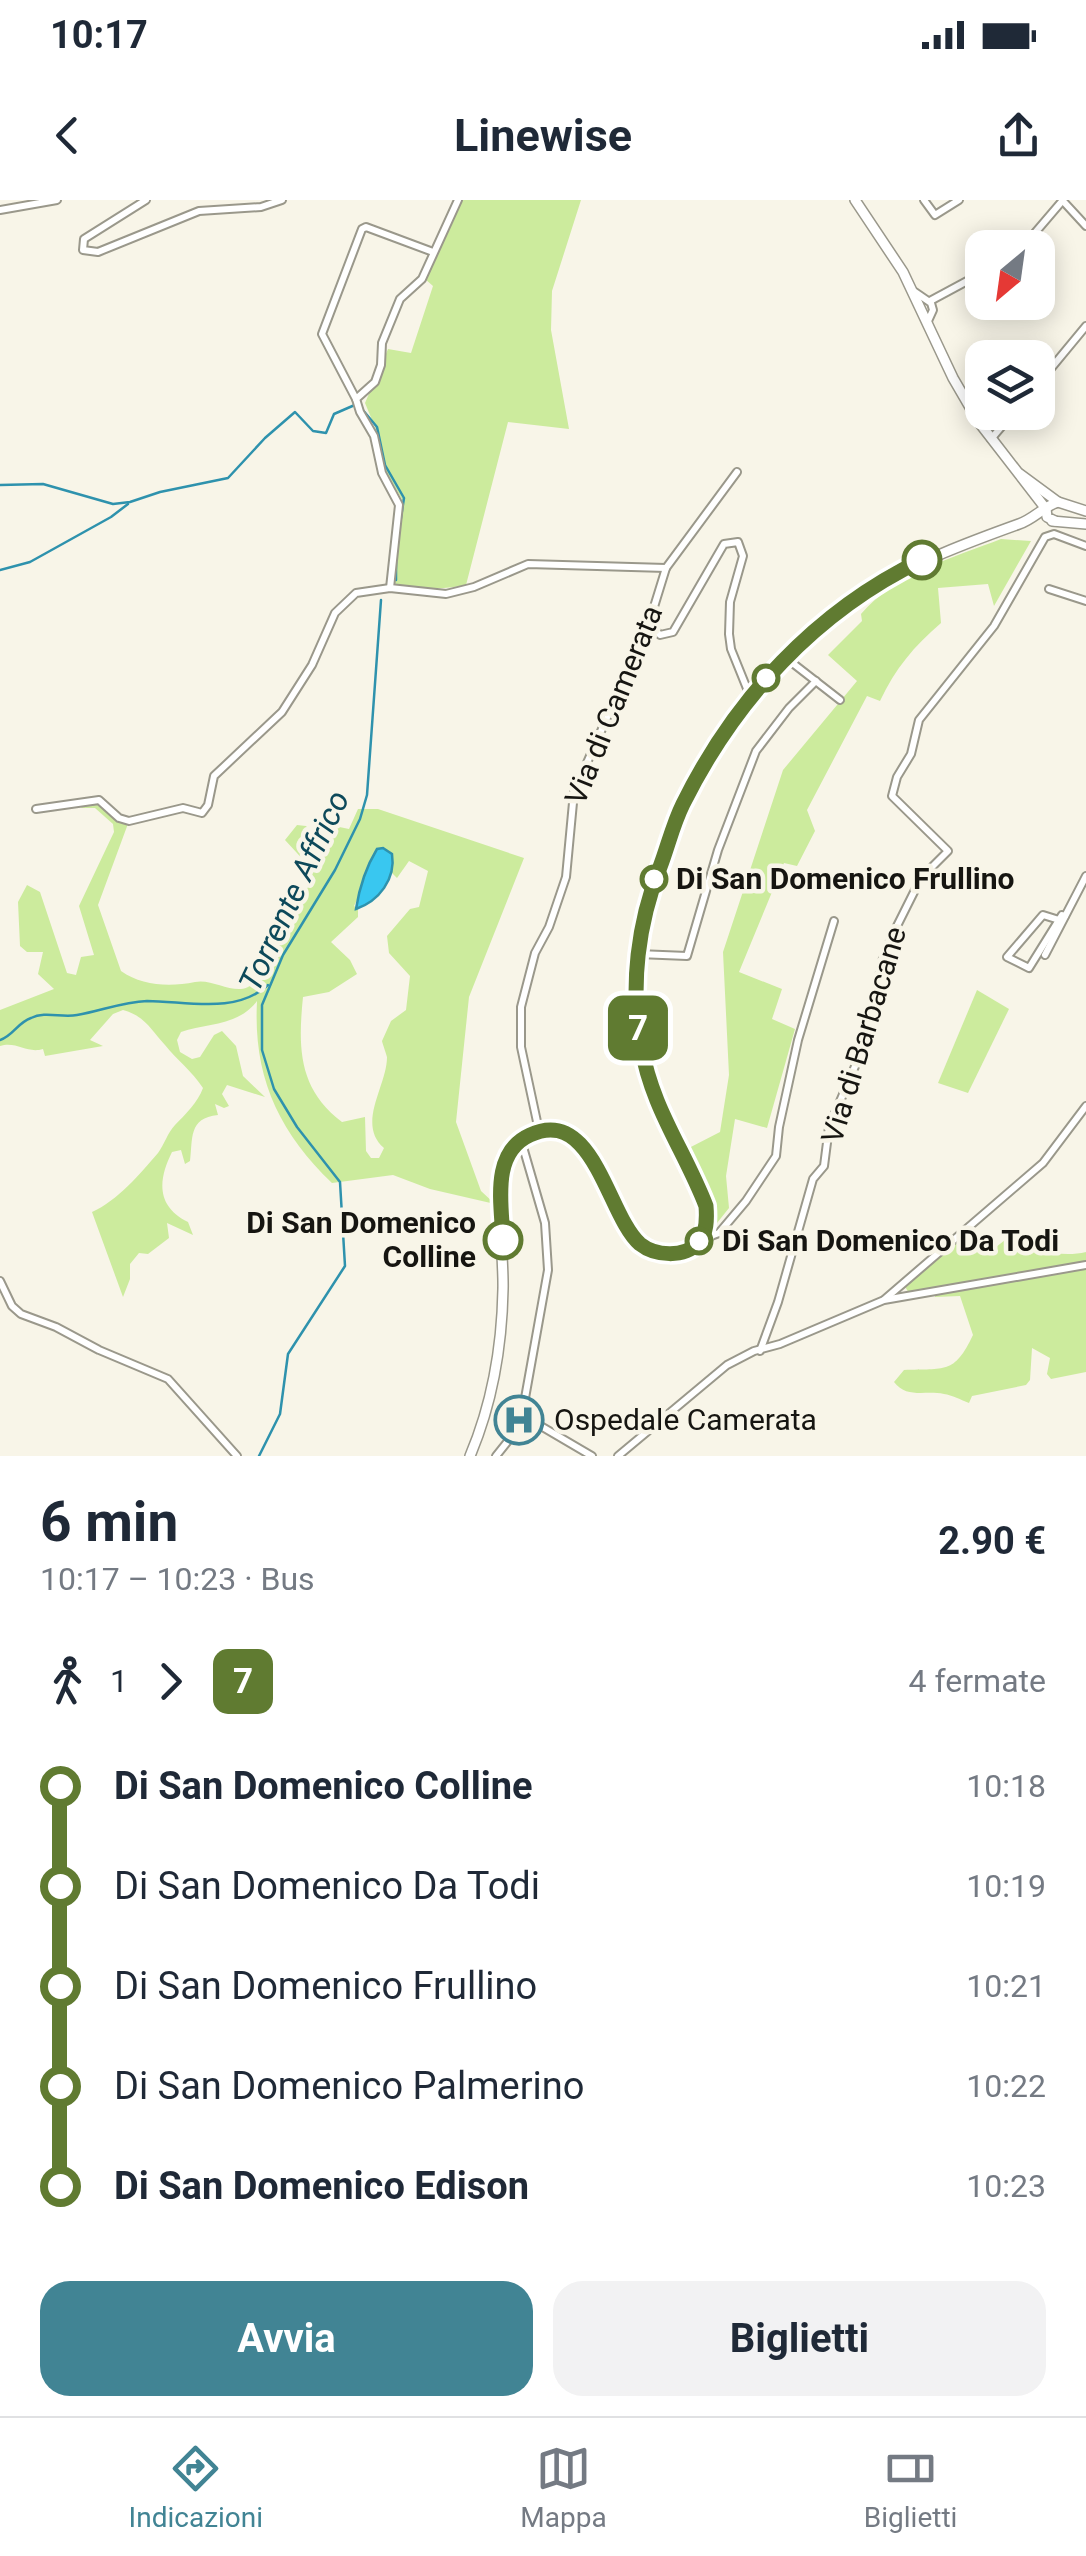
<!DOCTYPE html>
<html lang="it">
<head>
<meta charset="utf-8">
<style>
	:root { --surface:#fff; --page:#f2f2f3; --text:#1f2937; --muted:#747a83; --line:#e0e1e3; --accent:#418494 }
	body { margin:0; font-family:Roboto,sans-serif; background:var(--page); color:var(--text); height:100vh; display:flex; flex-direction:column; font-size:38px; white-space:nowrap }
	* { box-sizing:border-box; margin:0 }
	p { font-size:32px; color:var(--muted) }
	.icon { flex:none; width:55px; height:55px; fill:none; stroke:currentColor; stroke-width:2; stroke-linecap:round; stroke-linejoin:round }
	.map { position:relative; height:1256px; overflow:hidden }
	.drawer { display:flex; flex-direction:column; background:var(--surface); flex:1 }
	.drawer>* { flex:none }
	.badge { padding:0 20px; border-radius:15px; font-size:35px; line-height:65px }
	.needle { width:65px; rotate:209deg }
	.fabs { position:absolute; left:965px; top:30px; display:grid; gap:20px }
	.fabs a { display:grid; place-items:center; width:90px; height:90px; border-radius:20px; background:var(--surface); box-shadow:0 5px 25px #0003; font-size:50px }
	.map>.badge { position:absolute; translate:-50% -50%; box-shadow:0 0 0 5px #fff }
	.legs { display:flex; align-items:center; gap:15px; height:110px; padding:0 40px; font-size:32px }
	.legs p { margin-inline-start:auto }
	.headline { display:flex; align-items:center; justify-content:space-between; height:170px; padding:0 40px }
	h1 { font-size:55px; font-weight:700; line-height:75px }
	.primary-button { display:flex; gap:20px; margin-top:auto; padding:20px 40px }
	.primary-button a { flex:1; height:115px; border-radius:30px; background:var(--accent); color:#fff; font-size:40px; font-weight:700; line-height:115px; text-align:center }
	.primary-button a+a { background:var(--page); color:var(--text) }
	ul { padding:0 40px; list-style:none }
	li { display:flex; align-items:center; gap:35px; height:100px; font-size:38px }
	li i { display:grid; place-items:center; width:15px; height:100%; margin:0 12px; background:currentColor }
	li i::after { content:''; width:25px; height:25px; margin:-12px; border:8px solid; border-radius:50%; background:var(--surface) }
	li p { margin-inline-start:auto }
	li:first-child i { background:linear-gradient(#0000 50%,currentColor 0) }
	li:last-child i { background:linear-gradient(currentColor 50%,#0000 0) }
	.status { display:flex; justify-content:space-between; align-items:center; height:70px; padding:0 50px; background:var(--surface); direction:ltr }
	.status svg { height:28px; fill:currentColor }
	header { display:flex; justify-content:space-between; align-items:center; height:130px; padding:0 40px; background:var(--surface); font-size:45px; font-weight:700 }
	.tabs { display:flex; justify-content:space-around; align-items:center; height:140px; border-top:2px solid var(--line); background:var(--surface); font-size:28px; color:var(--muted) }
	.tabs a { display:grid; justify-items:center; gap:5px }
	.tabs .selected { color:var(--accent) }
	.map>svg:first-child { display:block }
</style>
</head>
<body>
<div class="status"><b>10:17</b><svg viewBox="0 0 49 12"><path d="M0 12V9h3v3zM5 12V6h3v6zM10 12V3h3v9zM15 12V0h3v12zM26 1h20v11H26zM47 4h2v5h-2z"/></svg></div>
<header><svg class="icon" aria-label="back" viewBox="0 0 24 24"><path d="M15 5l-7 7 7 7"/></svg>Linewise<svg class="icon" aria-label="share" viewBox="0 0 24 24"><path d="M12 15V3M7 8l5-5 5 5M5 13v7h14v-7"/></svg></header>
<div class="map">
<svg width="1086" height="1256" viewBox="0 0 1086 1256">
	<rect width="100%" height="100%" fill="#f8f5e8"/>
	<g fill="#cceb9d" fill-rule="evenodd">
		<path d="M 461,0 L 581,0 L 552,91 L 551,130 L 569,229 L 508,222 L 466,385 C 441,390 418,390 393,383 L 404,303 L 383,266 L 377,232 L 365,203 L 388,149 L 411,153 L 433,86 L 425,79 Z"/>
		<path d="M 1001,339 L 1031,341 L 994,406 L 988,384 L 938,388 L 941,423 C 914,446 895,469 880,501 L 867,496 L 807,610 L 815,631 L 797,666 L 784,663 L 739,772 L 782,789 L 772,819 L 795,829 L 767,928 L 735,919 L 726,976 L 729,1008 L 717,1023 L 708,991 L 685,950 L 720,932 L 729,875 L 723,752 L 783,570 L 857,481 L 828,455 L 862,421 L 861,414 C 894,375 954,357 1001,339 Z"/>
		<path d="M 99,600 L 119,618 L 129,621 L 98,705 L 121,771 C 142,786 170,787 195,782 C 210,779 226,790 241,789 C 262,788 274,743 283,727 C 291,711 302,696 312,681 L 308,665 L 285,640 L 297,625 L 306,626 L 314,637 L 325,624 L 349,629 L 358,609 L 378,609 L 524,658 L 469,797 L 456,922 L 481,991 L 495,1004 L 430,989 L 393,975 L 332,983 C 278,931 253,876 257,801 C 239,826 207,823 181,832 L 177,840 L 180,852 L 192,859 L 200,857 L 214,835 L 222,831 L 236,846 L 243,876 L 265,897 L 227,885 L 222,894 L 229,906 L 224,908 L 215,904 L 218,915 C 188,918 193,939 190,961 L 185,964 L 181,950 L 172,952 C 158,980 156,1006 188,1022 L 193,1035 L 167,1023 L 169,1038 L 148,1054 L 139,1053 L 130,1064 L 130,1079 L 123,1097 L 92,1012 C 117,1001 140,974 158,953 C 164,945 168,932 175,925 C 185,915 198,902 203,888 C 192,871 177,860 165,845 C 151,830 145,816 123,810 L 113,814 L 90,840 L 103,846 L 45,856 L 43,849 C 27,854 17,841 0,846 L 0,810 L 54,789 L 38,774 L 43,752 L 27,752 L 20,746 L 18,702 L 27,685 L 40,692 L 67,773 L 76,775 L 81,757 L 94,755 L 79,706 L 114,632 L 113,624 L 95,608 L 81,608 L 85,602 ZM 383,648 L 392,654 L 392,673 L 397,678 L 409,661 L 428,671 L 419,707 L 410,709 L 387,736 L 389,753 L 410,776 L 406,810 L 391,821 L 382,841 C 382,842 387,856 387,857 C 387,886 356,924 384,948 L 379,958 L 371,958 L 366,951 L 365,917 L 342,922 C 298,889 298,847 303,797 L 329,792 L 357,774 L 350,760 L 331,742 L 358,717 L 358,709 L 354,706 Z"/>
		<polygon points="977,790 1009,809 968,893 938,883"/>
		<path d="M 974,1030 L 991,1051 L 1010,1036 C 1033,1050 1060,1058 1086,1052 L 1086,1172 L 1051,1179 L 1047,1174 L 1050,1158 L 1032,1148 L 1030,1180 L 1026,1185 L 972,1196 L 969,1203 C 961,1200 952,1195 944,1194 C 925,1190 907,1199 894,1182 L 904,1170 C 945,1168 954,1175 973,1135 L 960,1096 L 935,1097 L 934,1088 L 909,1093 L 902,1082 Z"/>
	</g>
	<path fill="#39c7f0" stroke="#2e92ad" stroke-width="2.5" d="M 383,648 L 392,654 C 396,679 379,701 356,709 C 359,690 366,667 377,649 Z"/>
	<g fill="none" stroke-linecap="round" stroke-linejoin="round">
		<g stroke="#2e92ad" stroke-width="2.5">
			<polyline points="362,209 377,227 385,265 404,298 400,324"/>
			<polyline points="0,285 43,284 113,304 130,302 160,292 228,278 265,238 295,212 313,231 326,233 334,214 357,204"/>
			<polyline points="396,362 396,380"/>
			<polyline points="0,370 30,362 111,317 128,304"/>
			<path d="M 0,840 C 13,836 17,823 31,818 C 45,811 62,818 77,815 C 101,811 122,802 147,801 C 186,801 235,815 268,785"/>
			<polyline points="259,1256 280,1214 288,1154 345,1066 340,982 297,927 274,889 262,850 262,805 283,755 335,670 360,619 367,595 381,400"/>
		</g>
		<g stroke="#9a988b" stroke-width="10">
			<g id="street">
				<polyline points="146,0 84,39 83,50 98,52 199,11 261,7 282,0"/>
				<polyline points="924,0 935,15 959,0"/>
				<polyline points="1063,1 1086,26"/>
				<polyline points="0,10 57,0"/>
				<polyline points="1022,48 1063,0"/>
				<polyline points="915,92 931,103 933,110 928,121"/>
				<polyline points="930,101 982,73"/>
				<polyline points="1038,184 1086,126"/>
				<polyline points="356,199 322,134 362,29 366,27 433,52"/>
				<polyline points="991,239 1014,212"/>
				<polyline points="390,388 399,305 382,273 374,236 360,212 356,199 375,182 381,165 382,143 400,99 422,79 458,0"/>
				<polyline points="1049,389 1086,401"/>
				<polyline points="649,424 660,435 673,432 724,344 738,342 743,356 730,402 729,434 731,449 750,496"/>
				<polyline points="786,458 840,500"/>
				<polyline points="36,609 99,600 119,618 129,621 183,608 202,613 208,605 214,576 282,512 312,465 335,413 356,393 390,388 446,394 474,387 528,364 666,368"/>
				<polyline points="1059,720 1043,715 1007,757 1029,768 1062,715 1065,716"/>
				<polyline points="638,754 687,756 718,650 756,551 789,508 816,481"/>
				<polyline points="1045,755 1086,676"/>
				<polyline points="539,931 521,847 521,807 535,753 549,727 566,677 574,592 649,423 666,368 737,272"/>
				<polyline points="703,1033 711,1036 719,1033 746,1001 776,956 779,927 798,840 834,721"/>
				<polyline points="0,1081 12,1106 21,1114 56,1127 99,1150 168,1179 237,1256"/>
				<polyline points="885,1099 1043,963 1086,906"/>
				<polyline points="760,1151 778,1102 813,979 824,966 829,927 865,843 883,758 893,734 921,678 948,651 892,596 897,577 911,554 919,520 994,426 1045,337 1054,334 1086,346"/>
				<polyline points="522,1215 592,1256"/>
				<polyline points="496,1256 520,1226 548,1070 545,1023 521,940"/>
				<polyline points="618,1256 727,1165 754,1151 780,1144 884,1100 1086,1065"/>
			</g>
		</g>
		<g stroke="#9a988b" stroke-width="12">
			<g id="secondary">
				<polyline points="855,0 903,72 953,178 978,221 1046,309 1047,317 1055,321"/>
				<polyline points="1020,274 1058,302 1086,311"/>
				<polyline points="1052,321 1086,324"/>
				<path d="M 709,559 C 720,532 742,505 762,483 C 842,393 908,364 1019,324 C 1034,319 1044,306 1058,302"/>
				<path d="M 470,1256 C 492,1204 502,1146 503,1089 C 504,1058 494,984 506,958 C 522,924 559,927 584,947 C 608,981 632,1072 686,1051 C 703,1044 710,1022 705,1006 C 701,991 692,978 685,965 C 672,940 659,915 651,888 C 622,795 641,701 679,614 C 687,595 697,568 711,554"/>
			</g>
		</g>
		<use href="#street" stroke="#fff" stroke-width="6"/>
		<use href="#secondary" stroke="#fff" stroke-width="9"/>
	</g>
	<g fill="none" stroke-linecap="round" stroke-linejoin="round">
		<g stroke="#fff" stroke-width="22">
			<path id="line-1" d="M 503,1040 C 502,1006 490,953 530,935 C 594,905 608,1017 640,1044 C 655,1056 684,1058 698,1043 C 707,1034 707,1019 706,1006 C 684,949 652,909 641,845 C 630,786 638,723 660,667 C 668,646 673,624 683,604 C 735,499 816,411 922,360"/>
		</g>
		<use href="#line-1" stroke="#607b31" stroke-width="15"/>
	</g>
	<defs>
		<g id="hospital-ring" transform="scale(2.5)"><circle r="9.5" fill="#f8f5e8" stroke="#418494" stroke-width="1.5"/><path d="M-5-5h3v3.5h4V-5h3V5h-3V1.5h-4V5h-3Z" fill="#418494"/></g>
	</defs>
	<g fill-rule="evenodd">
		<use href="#hospital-ring" x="519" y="1220"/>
	</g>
	<g fill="#fff" stroke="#607b31" stroke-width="5">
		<circle cx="922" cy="360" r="18"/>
		<circle cx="766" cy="478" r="12"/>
		<circle cx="654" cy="679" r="12"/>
		<circle cx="503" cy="1040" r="18"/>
		<circle cx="699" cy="1041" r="12"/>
	</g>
	<g text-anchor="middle" stroke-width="9" stroke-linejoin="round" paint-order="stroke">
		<g font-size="30" fill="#161511" stroke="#f8f5e8">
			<text transform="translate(614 505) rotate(-68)" y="10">Via di Camerata</text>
			<text transform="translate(864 835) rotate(-73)" y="10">Via di Barbacane</text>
		</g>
		<g font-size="30" font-weight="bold" fill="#161511" stroke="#f8f5e8" text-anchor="start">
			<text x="676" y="689">Di San Domenico Frullino</text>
			<text x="476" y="1033" text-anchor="end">Di San Domenico<tspan x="476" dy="34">Colline</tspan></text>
			<text x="722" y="1051">Di San Domenico Da Todi</text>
		</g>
		<g font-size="30" fill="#161511" stroke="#f8f5e8" text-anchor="start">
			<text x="554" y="1230">Ospedale Camerata</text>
		</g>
		<g font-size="32" font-style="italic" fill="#0d495a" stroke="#f8f5e8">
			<text transform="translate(294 691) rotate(-65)" y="11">Torrente Affrico</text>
		</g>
	</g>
</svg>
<div class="fabs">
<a><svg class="needle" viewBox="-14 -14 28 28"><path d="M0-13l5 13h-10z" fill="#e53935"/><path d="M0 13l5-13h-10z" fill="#747a83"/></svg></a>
<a><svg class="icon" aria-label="layers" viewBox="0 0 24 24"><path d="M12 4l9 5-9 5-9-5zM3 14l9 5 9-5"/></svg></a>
</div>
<b class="badge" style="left:638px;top:828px;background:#607b31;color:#fff">7</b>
</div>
<section class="drawer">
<div class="headline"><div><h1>6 min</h1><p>10:17 – 10:23 · Bus</p></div><b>2.90 €</b></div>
<div class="legs"><svg class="icon" aria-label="walk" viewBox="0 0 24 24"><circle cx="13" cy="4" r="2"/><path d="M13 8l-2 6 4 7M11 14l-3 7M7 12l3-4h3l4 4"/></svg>1<svg class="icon" aria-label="forward" viewBox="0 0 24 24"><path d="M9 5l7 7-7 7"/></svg><b class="badge" style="background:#607b31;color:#fff">7</b><p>4 fermate</p></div>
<ul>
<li><i style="color:#607b31"></i><b>Di San Domenico Colline</b><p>10:18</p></li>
<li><i style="color:#607b31"></i><span>Di San Domenico Da Todi</span><p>10:19</p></li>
<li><i style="color:#607b31"></i><span>Di San Domenico Frullino</span><p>10:21</p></li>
<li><i style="color:#607b31"></i><span>Di San Domenico Palmerino</span><p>10:22</p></li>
<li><i style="color:#607b31"></i><b>Di San Domenico Edison</b><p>10:23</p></li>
</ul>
<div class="primary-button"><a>Avvia</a><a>Biglietti</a></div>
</section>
<nav class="tabs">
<a class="selected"><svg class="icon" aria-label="directions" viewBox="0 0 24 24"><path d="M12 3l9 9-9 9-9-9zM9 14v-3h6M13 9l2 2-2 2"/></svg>Indicazioni</a>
<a><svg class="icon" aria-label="map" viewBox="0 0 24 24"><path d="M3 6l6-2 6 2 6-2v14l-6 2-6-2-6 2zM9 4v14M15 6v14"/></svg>Mappa</a>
<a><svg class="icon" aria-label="tickets" viewBox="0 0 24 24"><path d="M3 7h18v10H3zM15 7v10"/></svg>Biglietti</a>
</nav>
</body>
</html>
